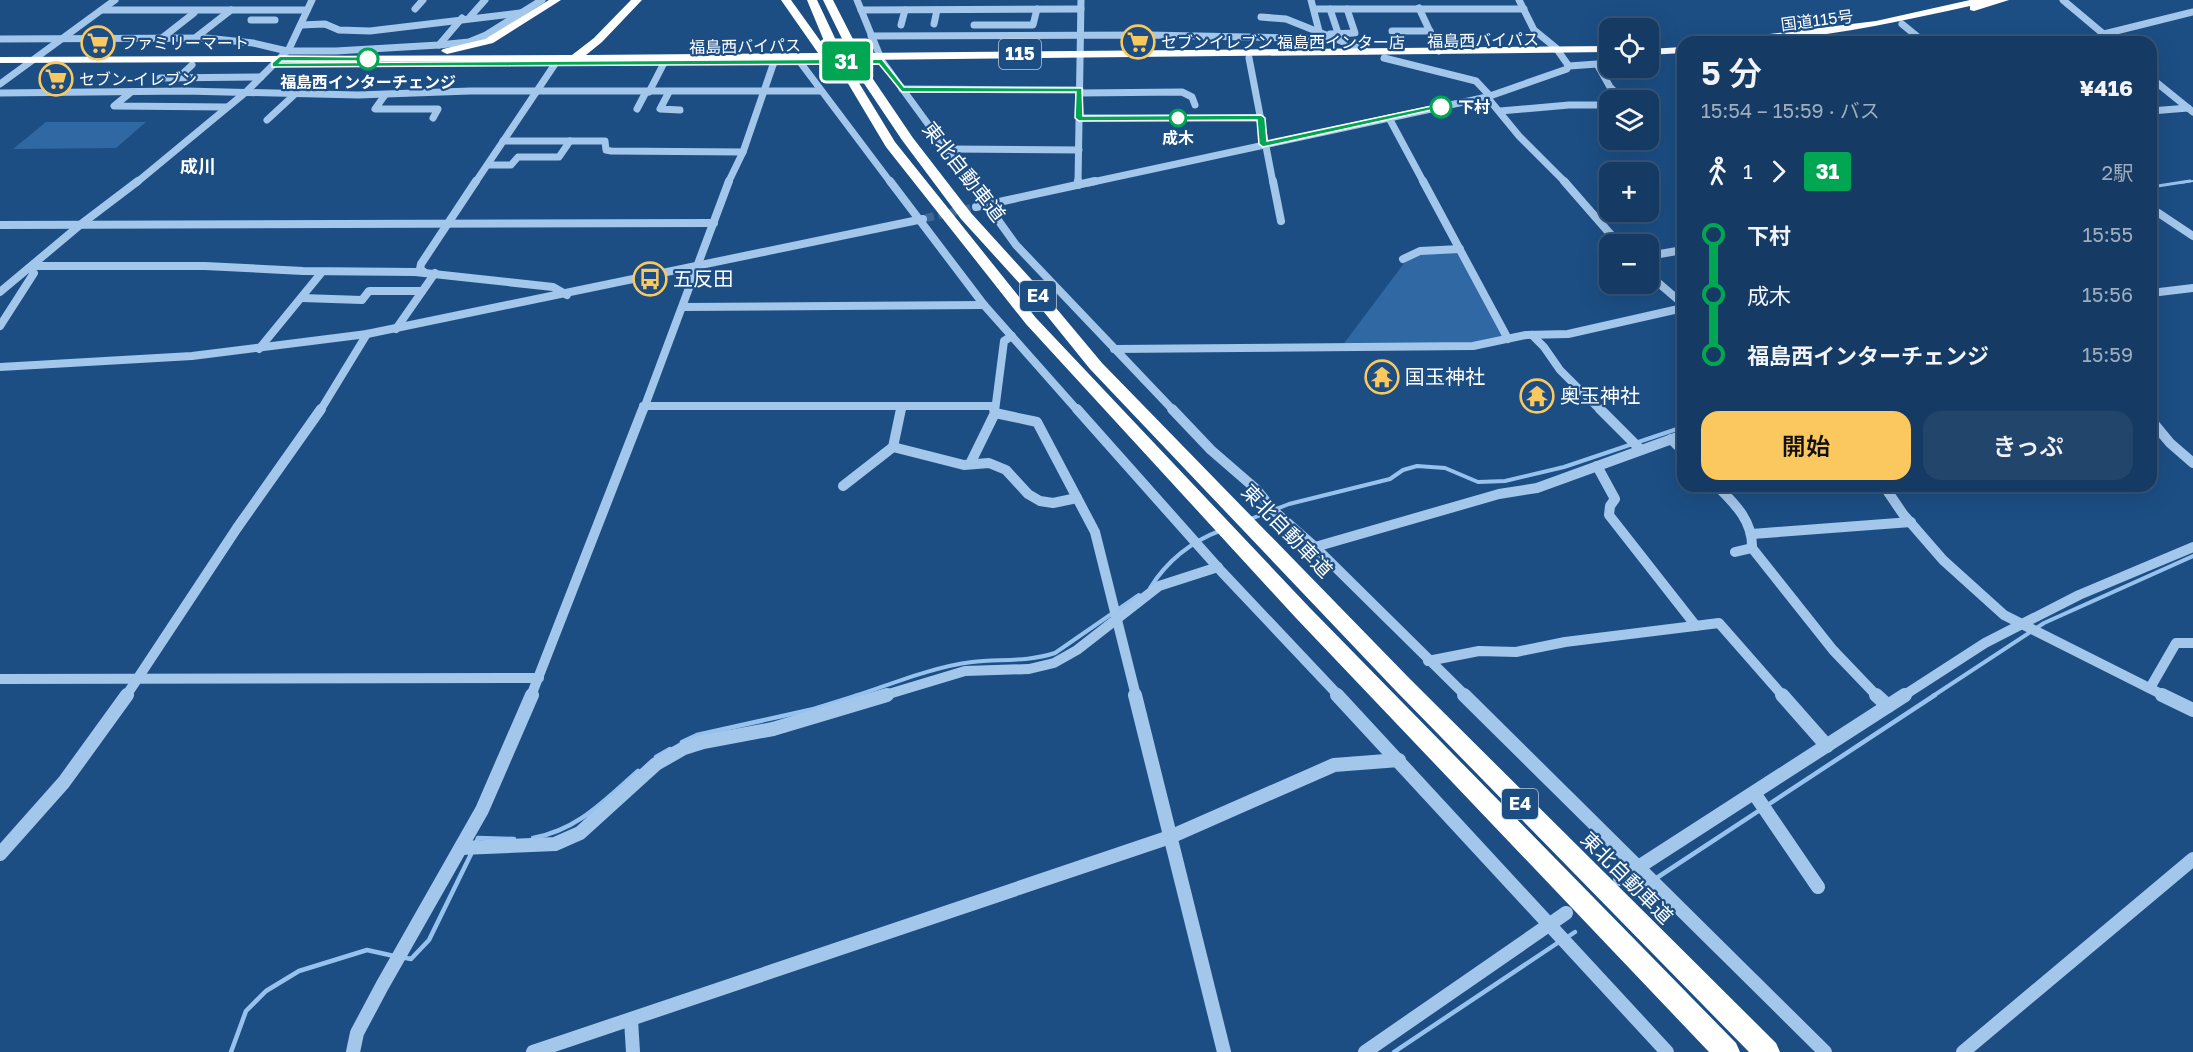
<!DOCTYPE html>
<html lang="ja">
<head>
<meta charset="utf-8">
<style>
	:root { --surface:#153a63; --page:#22456c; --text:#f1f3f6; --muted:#9dadbe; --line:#345478; --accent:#fbc860 }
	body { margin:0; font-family:"Golos Text","Noto Sans JP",sans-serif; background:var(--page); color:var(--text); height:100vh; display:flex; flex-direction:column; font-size:22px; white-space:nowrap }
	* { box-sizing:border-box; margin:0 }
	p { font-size:20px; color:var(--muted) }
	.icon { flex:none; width:33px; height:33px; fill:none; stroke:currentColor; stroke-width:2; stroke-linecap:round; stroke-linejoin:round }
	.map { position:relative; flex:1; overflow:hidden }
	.panel { position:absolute; left:1677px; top:36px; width:480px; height:456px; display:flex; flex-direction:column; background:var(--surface); border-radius:18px; box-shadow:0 6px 24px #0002,0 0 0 2px var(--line) }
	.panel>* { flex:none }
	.badge { padding:0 12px; border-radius:4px; font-size:21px; line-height:39px }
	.fabs { position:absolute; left:1599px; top:18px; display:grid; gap:12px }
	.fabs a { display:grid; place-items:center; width:60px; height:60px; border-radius:12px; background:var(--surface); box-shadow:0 6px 24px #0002,0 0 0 2px var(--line); font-size:30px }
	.map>.badge { position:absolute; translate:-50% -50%; box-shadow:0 0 0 3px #fff }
	.legs { display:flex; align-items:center; gap:9px; height:66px; padding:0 24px; font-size:20px }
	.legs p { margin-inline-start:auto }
	.headline { display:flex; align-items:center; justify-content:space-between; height:102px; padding:0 24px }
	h1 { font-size:33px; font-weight:600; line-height:45px }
	.action { display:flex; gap:12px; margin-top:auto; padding:12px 24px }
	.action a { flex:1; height:69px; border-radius:18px; background:var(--accent); color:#111; font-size:24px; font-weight:600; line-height:69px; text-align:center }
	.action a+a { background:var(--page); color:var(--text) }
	ul { padding:0 24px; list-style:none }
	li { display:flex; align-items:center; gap:21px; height:60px; font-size:22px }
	li i { display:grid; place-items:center; width:9px; height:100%; margin:0 8px; background:currentColor }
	li i::after { content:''; width:15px; height:15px; margin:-8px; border:4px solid; border-radius:50%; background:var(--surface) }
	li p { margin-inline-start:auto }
	li:first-child i { background:linear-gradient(#0000 50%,currentColor 0) }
	li:last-child i { background:linear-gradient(currentColor 50%,#0000 0) }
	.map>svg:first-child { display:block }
</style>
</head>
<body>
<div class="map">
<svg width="2193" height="1052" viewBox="0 0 2193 1052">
	<rect width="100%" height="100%" fill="#1c4e84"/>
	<g fill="#2f68a2">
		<polygon points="46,122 146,122 116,148 13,149"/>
		<polygon points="1459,252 1504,337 1475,343 1342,346 1405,262 1420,254"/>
	</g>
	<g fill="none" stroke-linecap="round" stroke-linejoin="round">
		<polyline stroke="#96c2ed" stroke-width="2" points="2179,183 2193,181"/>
		<polyline stroke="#96c2ed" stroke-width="3" points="2151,187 2190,181"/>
		<g stroke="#96c2ed" stroke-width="4">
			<polyline points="1248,520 1289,504 1390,479 1403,470 1417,466 1445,468 1478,482 1505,481 1564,467 1683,427"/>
			<path d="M 1150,588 C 1167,561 1192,541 1222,530"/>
			<path d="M 855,696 C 892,684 932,667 972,662 C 1000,659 1028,662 1055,653 L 1139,595"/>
			<polyline points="1933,696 2044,623 2193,556"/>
		</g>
		<g stroke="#96c2ed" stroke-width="4.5">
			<polyline points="682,742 697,735 814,709 859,695"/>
			<polyline points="656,757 670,749"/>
			<path d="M 533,838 C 578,830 605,800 638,771"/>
			<polyline points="476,843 478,838 514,839"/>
			<polyline points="1655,879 1935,695"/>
			<polyline points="1635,892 1649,883"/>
			<polyline points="1566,938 1575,932"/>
			<polyline points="401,957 411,959 429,940 473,850"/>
			<polyline points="231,1052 246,1011 266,991 299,971 367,950 394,956"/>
			<polyline points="1394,1052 1559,942"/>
		</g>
		<polyline stroke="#3e6996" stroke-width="8" stroke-dasharray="8 4.5" stroke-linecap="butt" points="926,218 976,207"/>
		<g stroke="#a3c6eb" stroke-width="7">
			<polyline points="857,0 882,61 971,183"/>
			<polyline points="1311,0 1319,31"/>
			<polyline points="2063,0 2113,42"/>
			<polyline points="1419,8 1439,51"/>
			<polyline points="415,9 423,0"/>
			<polyline points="1315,9 1524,9"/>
			<polyline points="1330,9 1338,33"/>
			<polyline points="102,10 307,10"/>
			<polyline points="861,10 1081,9"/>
			<polyline points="1261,17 1286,19 1366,51"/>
			<polyline points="469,18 485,0"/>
			<polyline points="251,20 275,20"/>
			<polyline points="934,24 937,10"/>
			<polyline points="1902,24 1924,42"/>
			<polyline points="301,25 325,24 339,30 370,31 520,13"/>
			<polyline points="901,25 905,10"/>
			<polyline points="974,25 1033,25 1037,9"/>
			<polyline points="1392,31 1430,31"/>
			<polyline points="1330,34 1355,33 1347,9"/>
			<polyline points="2104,34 2193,12"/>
			<polyline points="871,36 1148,35 1340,39"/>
			<polyline points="1793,36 1802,42"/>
			<polyline points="162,38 194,13"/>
			<polyline points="195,38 231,10"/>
			<polyline points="0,39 206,38 253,43 287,51 336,51 439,45 469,42 486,35 542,0"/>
			<polyline points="2046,42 2110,39"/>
			<polyline points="439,45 462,18"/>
			<polyline points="1249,58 1273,183"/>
			<polyline points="1384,58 1476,81 1490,96"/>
			<polyline points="800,62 891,183"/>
			<polyline points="1569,66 1597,64 1610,87 1623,100"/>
			<polyline points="160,78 261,77"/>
			<polyline points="178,78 192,65"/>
			<polyline points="2151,78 2193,112"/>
			<polyline points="0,84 115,0"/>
			<polyline points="902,89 1080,90"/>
			<polyline points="649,92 664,63"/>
			<polyline points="669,92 660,109 680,110"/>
			<polyline points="0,93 185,91 358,95 470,91 820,91"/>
			<polyline points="130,93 114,106 227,107"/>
			<polyline points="1080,93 1182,92 1192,97 1195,105"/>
			<polyline points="385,95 375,109 438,109 433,118"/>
			<polyline points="1487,97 1519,136 1566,183"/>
			<polyline points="637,109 646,92"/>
			<polyline points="1500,111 1569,105 1610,105"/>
			<polyline points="2151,111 2188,108"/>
			<polyline points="1079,118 1261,118"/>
			<polyline points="1389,118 1424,183"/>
			<polyline points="267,120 294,95"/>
			<polyline points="503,141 605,141 606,150 611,151 743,152"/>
			<polyline points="948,149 1079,150"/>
			<polyline points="488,165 511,165 518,157 559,157 570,141"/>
			<polyline points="136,183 246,92 289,49 312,0"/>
			<polyline points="475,183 555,64"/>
			<polyline points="728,183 743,152 774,62"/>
			<polyline points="1078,183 1081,0"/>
			<polyline points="1088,183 1487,97 1567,69 1568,65 1556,48 1534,30 1519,0"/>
		</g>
		<g stroke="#a3c6eb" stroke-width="8">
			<polyline points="890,181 984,305 1078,411"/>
			<polyline points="970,181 1016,245 1174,411"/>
			<polyline points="1273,181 1281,221"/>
			<polyline points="1423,181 1508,339"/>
			<polyline points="1564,181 1619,244"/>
			<polyline points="1078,185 1078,181"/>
			<polyline points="976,207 1095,181"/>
			<polyline points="2151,208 2193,236"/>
			<polyline points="0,225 714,223"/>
			<polyline points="1648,256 1683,250"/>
			<polyline points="1403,259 1420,251 1460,249"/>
			<polyline points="32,266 205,266 303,271 415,272 553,287 567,295"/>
			<polyline points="424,272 420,269 421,264 476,181"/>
			<polyline points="1648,274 1683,304"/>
			<polyline points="0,292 80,225 138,181"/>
			<polyline points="2151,293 2193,288"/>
			<polyline points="302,298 362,300 369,291 422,291"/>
			<polyline points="683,307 984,305"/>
			<polyline points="0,326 34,273 29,268"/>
			<polyline points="396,329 435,273"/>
			<polyline points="1532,335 1544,347 1560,370 1601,411"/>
			<polyline points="259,349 322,272"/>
			<polyline points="1114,349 1473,346 1526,335 1568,334 1683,308"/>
			<polyline points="0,367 192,356 367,334 923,219"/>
			<polyline points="643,406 994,406"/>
			<polyline points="320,411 367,334"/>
			<polyline points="643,411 729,181"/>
			<polyline points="901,411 902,406"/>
			<polyline points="995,411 1004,341 1012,336"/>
		</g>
		<g stroke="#a3c6eb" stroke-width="10">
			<polyline points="994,409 995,413 1037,422 1095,532 1136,696"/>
			<polyline points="1077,409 1221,571 1339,696"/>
			<polyline points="1172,409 1211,450 1256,489 1274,511 1315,547 1466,696"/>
			<polyline points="1600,409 1641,450"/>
			<polyline points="2151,420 2170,443 2193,463"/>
			<polyline points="1671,439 1683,451"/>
			<polyline points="893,447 964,465 989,463 1006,470 1028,494 1040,501 1053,503 1077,498"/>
			<polyline points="970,464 995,413"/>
			<polyline points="1597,466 1615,499 1610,506 1609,515 1696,626"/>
			<polyline points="843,486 893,447 901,409"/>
			<path d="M 1717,486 C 1735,504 1753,521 1752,548 L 1735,552"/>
			<polyline points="1884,486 1903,514 1943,560 2004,615 2165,696"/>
			<polyline points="1752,534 1911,522"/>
			<polyline points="1315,547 1499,494 1537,488 1683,435"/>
			<polyline points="1752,548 1833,650 1877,696"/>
			<polyline points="1428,661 1479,651 1516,652 1565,642 1719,623 1783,696"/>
			<polyline points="0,679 539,678"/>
			<polyline points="2150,688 2176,643 2193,643"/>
			<polyline points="126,696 237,528 321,409"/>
			<polyline points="531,696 643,409"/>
			<polyline points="882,696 965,671 1029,669 1054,663 1077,650 1159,586 1218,567"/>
			<polyline points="1903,696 1985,643 2079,595 2193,547"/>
		</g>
		<g stroke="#a3c6eb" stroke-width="14">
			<polyline points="1135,695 1224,1052"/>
			<polyline points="1337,695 1667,1052"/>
			<polyline points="1464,695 1825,1052"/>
			<polyline points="1782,695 1827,746"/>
			<polyline points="1876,695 1888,706"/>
			<polyline points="2162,695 2193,710"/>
			<polyline points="1754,793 1818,887"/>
			<polyline points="461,848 555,844 580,833 656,764 684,748 703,742 773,729 887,695"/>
			<polyline points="0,854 64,782 127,695"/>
			<polyline points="1620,879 1905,695"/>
			<polyline points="631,1020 633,1052"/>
			<polyline points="353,1052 357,1033 382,986 482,810 532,695"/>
			<polyline points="533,1052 1170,837 1334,765 1399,760"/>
			<polyline points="1365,1052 1566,913"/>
			<polyline points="1963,1052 2193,859"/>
		</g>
		<g fill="#fff" fill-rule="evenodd">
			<polygon points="549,0 561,0 493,43 447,54 441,51 443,49 485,39"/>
			<polygon points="631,0 642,0 602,42 586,55 818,53 781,0 791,0 829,53 807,0 817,0 842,53 849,53 823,0 833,0 860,53 1610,46 1610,52 863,60 873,79 913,138 971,213 1041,290 1102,363 1410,679 1776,1043 1780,1052 1749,1052 1396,691 1090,369 1031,296 961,219 902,140 861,79 852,60 845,60 895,142 1036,318 1309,607 1736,1043 1740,1052 1709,1052 1295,617 1026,324 886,147 834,60 828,63 822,60 0,63 0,57 572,55 594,38"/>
			<path d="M 1970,0 L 2009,0 L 1974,11 L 1970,10 L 1970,6 C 1889,24 1806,42 1722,42 L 1728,39 L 1876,21 Z"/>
			<polygon points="1683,47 1683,53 1648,55 1648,49"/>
		</g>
	</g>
	<polygon fill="#00a651" stroke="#fff" stroke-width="1.5" points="280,56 368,57 371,59 368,61 282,61 280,63 882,59 904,87 1082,88 1083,116 1261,115 1265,118 1267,141 1441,104 1445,107 1263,147 1259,144 1257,120 1079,121 1075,118 1076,92 902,92 879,64 272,67 272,63"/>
	<defs>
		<g id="supermarket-ring" transform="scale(1.725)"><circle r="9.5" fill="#1c4e84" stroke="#fbc860" stroke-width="1.5"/><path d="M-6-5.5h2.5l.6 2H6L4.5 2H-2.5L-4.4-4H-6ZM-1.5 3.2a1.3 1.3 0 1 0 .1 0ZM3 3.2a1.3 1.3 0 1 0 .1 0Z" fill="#fbc860"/></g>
		<g id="bus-ring" transform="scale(1.725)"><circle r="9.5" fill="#1c4e84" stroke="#fbc860" stroke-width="1.5"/><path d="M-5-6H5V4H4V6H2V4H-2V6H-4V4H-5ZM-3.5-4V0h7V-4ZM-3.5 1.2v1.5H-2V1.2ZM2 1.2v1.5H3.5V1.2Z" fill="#fbc860"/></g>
		<g id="temple-ring" transform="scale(1.725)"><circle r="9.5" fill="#1c4e84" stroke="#fbc860" stroke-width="1.5"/><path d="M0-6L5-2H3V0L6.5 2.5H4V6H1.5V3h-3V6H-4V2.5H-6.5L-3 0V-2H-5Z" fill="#fbc860"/></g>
	</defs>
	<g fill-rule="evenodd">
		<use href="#supermarket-ring" x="1138" y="42"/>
		<use href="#supermarket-ring" x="98" y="43"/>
		<use href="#supermarket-ring" x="56" y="79"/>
		<use href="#bus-ring" x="650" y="279"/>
		<use href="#temple-ring" x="1382" y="377"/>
		<use href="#temple-ring" x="1537" y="396"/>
	</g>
	<g fill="#fff" stroke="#00a651" stroke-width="3">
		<circle cx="368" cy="59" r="10"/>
		<circle cx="1441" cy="107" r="10"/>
		<circle cx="1178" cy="118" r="8"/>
	</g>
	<g text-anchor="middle" stroke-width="4.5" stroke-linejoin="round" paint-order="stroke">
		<g font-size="16" fill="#fff" stroke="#1c4e84">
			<text transform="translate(1817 20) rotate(-7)" y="6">国道115号</text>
			<text transform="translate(1483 40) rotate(-1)" y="6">福島西バイパス</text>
			<text transform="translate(745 46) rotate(-1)" y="6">福島西バイパス</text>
		</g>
		<g font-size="16" fill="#fff" stroke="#1c4e84" text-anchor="start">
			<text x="1161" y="48">セブンイレブン 福島西インター店</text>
			<text x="121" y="49">ファミリーマート</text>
			<text x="79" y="85">セブン-イレブン</text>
		</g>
		<g font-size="16" font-weight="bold" fill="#fff" stroke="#1c4e84">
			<text x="368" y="88">福島西インターチェンジ</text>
			<text x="1458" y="113" text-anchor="start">下村</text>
			<text x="1178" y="144">成木</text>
		</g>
		<g fill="#1c4e84" stroke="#bbcada" stroke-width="1.5">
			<rect x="999" y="39" width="42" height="30" rx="4.5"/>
			<rect x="1020" y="281" width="36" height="30" rx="4.5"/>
			<rect x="1502" y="789" width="36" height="30" rx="4.5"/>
		</g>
		<g font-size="18" font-weight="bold" fill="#fff">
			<text x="1020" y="60">115</text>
			<text x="1038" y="302">E4</text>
			<text x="1520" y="810">E4</text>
		</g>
		<g font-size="18" font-weight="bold" fill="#fff" stroke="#1c4e84">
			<text x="198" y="173">成川</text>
		</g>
		<g font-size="20" fill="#fff" stroke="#1c4e84">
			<text transform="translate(964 172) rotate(52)" y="7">東北自動車道</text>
			<text transform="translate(1287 531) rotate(46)" y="7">東北自動車道</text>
			<text transform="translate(1627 878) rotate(45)" y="7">東北自動車道</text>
		</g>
		<g font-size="20" fill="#fff" stroke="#1c4e84" text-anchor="start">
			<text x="673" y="286">五反田</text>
			<text x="1405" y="384">国玉神社</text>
			<text x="1560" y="403">奥玉神社</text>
		</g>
	</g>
</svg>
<div class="fabs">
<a><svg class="icon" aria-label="locate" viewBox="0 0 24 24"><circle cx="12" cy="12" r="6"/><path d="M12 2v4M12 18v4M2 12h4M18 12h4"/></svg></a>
<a><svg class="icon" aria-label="layers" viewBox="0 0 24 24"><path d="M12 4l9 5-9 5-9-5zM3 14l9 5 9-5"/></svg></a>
<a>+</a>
<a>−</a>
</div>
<b class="badge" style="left:846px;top:61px;background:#00a651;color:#fff">31</b>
<section class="panel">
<div class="headline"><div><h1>5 分</h1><p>15:54 – 15:59 · バス</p></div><b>¥416</b></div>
<div class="legs"><svg class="icon" aria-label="walk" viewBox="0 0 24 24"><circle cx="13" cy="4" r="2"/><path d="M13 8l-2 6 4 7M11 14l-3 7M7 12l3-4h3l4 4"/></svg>1<svg class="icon" aria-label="forward" viewBox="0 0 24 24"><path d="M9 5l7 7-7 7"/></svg><b class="badge" style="background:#00a651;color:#fff">31</b><p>2駅</p></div>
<ul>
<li><i style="color:#00a651"></i><b>下村</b><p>15:55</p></li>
<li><i style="color:#00a651"></i><span>成木</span><p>15:56</p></li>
<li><i style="color:#00a651"></i><b>福島西インターチェンジ</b><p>15:59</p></li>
</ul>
<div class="action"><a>開始</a><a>きっぷ</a></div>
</section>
</div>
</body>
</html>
